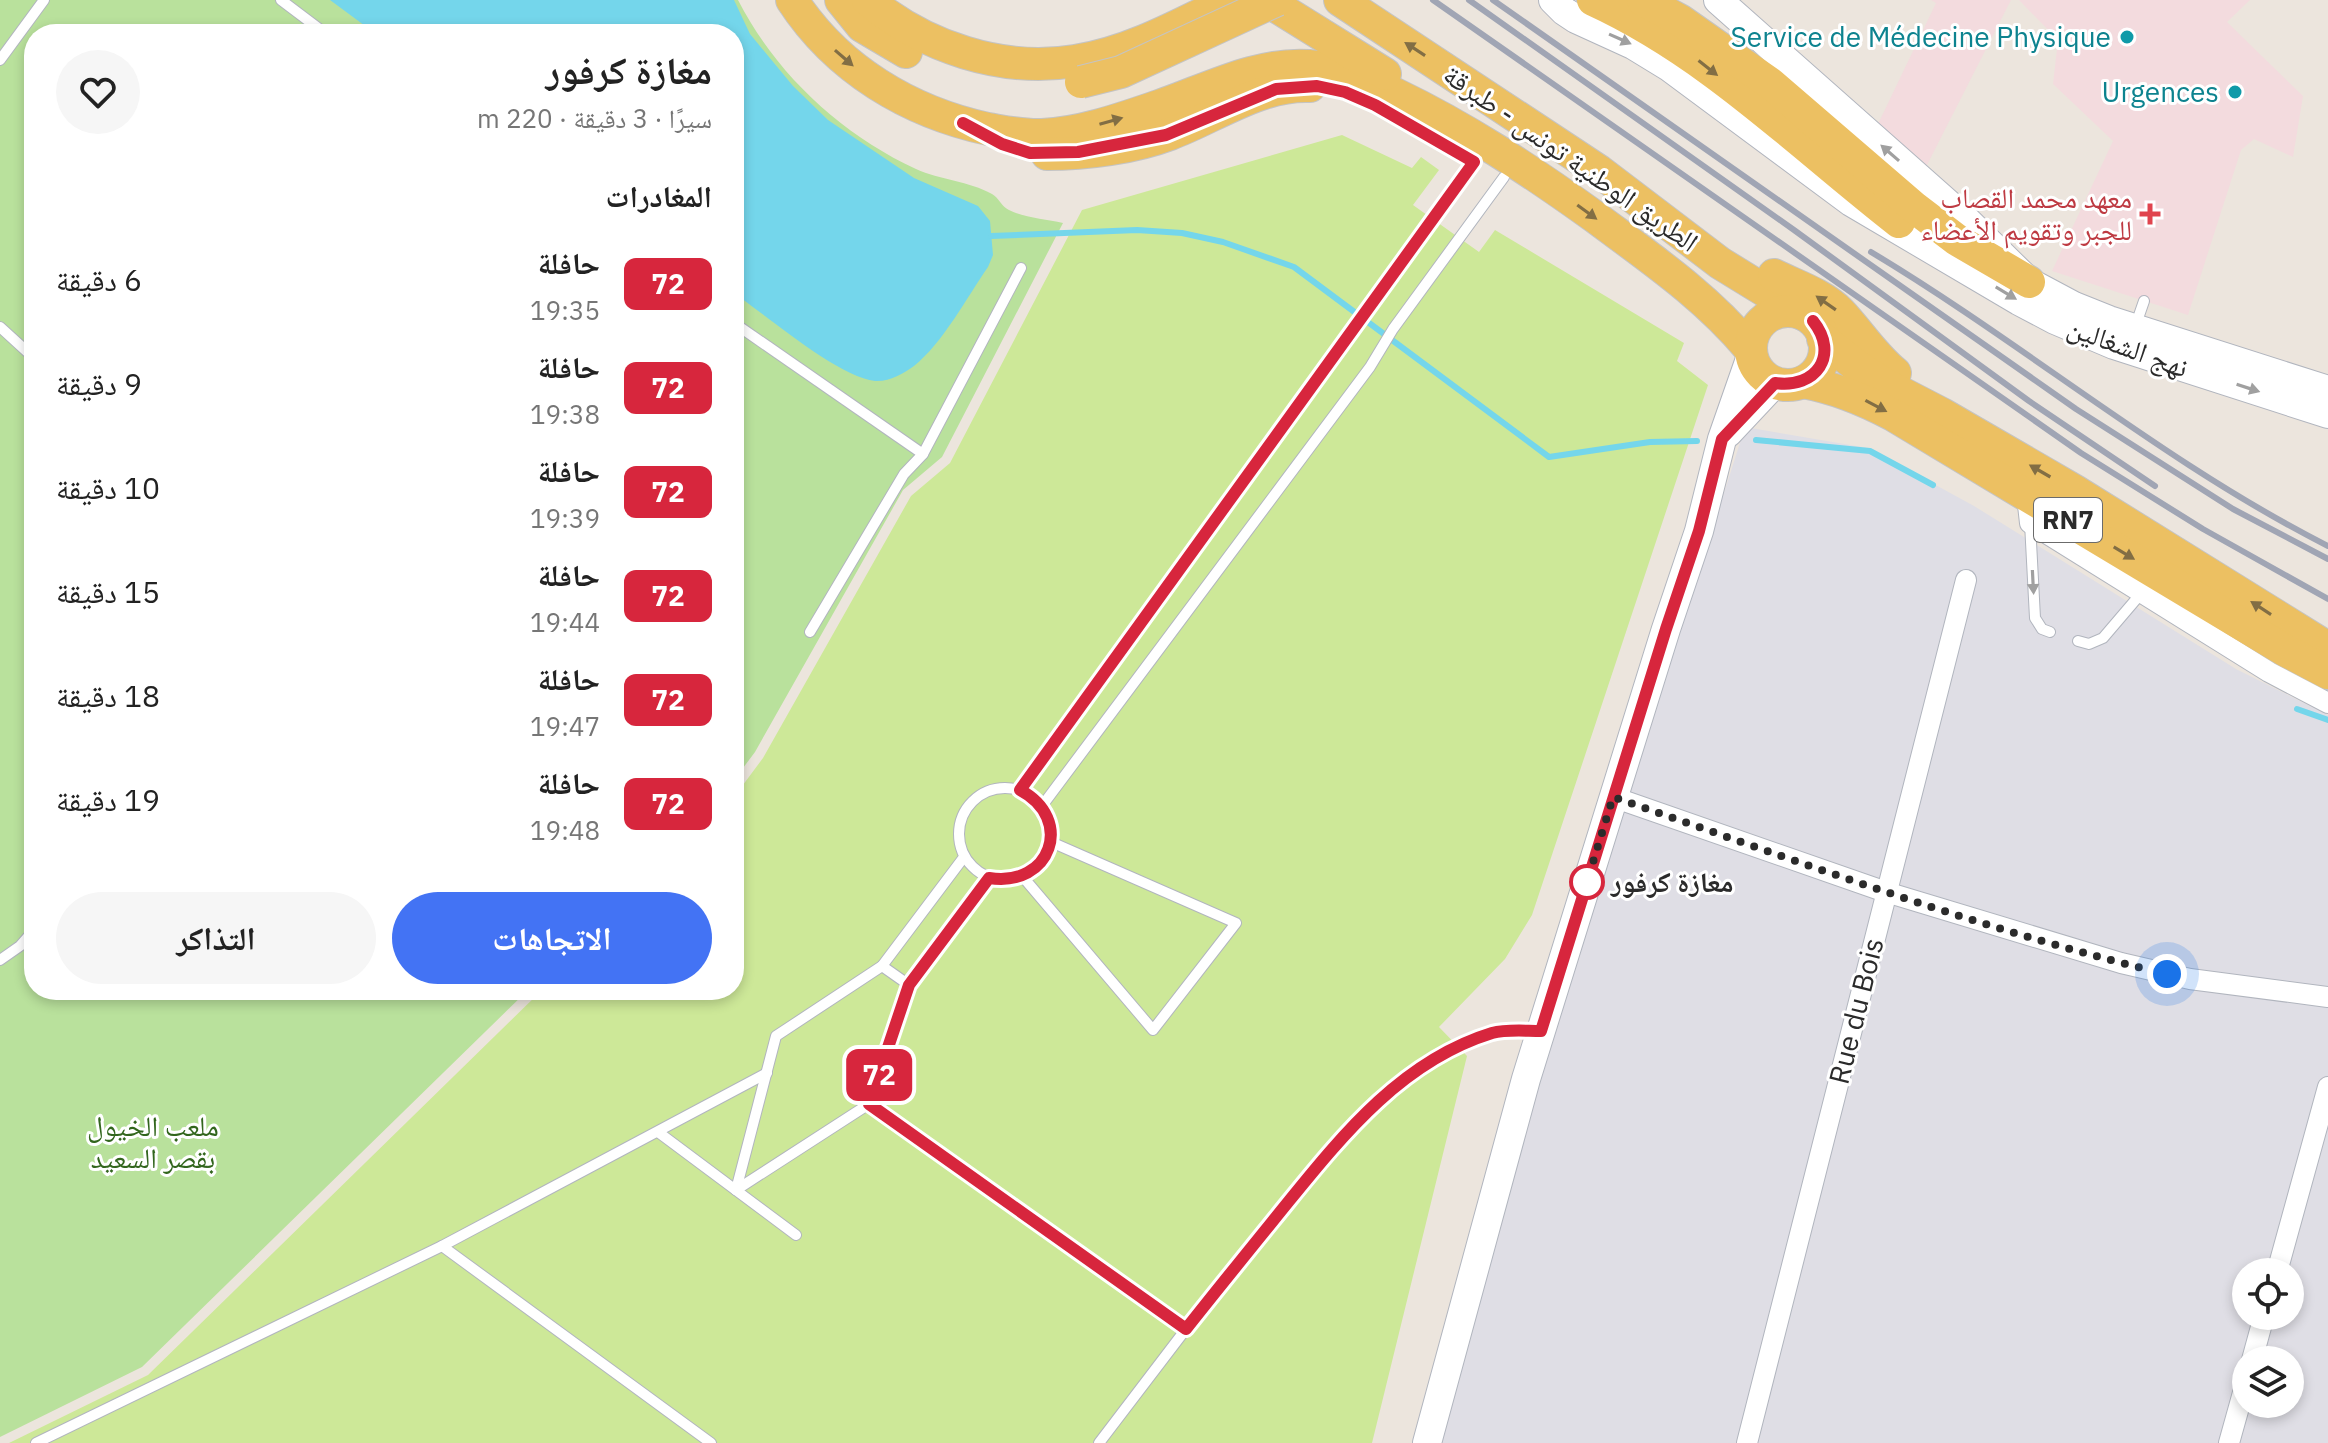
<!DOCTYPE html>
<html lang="ar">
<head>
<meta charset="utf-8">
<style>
	:root { --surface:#fff; --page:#f6f6f6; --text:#222; --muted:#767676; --accent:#4373f4 }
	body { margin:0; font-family:"IBM Plex Sans","Noto Naskh Arabic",sans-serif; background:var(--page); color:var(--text); direction:rtl; height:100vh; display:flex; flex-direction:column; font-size:30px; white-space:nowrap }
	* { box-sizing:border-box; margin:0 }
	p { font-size:26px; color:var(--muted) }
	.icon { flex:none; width:44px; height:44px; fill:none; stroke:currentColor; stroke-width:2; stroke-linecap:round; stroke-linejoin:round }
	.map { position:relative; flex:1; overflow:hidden; direction:ltr }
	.side { position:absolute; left:24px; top:24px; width:720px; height:976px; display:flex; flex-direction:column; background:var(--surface); border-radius:32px; box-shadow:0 4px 12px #0003; direction:rtl }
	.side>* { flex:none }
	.badge { padding:0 16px; border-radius:12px; font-size:28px; line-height:52px }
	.buttons { position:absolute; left:2232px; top:1258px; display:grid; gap:16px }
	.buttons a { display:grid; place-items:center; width:72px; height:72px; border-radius:50%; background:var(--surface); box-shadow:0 4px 12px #0003; font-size:40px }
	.you { position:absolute; width:40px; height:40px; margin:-20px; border:6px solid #fff; border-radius:50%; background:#1a73e8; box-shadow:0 0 0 12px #1a73e833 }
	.map>.badge { position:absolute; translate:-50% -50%; box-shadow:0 0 0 4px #fff }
	h2 { padding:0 32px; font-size:30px; line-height:72px }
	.round { display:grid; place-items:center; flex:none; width:84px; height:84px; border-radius:42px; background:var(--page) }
	.summary { display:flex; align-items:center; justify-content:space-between; height:136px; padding:0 32px }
	h1 { font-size:38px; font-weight:700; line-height:60px }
	.action { display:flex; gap:16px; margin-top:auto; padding:16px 32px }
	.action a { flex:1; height:92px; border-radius:48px; background:var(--accent); color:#fff; font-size:32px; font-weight:700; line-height:92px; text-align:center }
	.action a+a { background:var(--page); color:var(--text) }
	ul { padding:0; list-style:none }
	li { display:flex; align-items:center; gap:24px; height:104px; padding:0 32px }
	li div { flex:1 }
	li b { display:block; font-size:30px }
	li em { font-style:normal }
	li .badge { min-width:88px; font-weight:700; text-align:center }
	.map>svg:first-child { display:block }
</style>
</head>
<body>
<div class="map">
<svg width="2328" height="1443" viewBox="0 0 2328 1443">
	<rect width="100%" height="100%" fill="#ece5dd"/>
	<path fill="#dfdee5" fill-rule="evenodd" d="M 1745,427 L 1868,448 L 1974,506 L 2236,669 L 2328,715 L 2328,1443 L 1436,1443 L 1483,1250 ZM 2246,1272 L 2290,1272 L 2290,1316 L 2246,1316 ZM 2246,1360 L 2290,1360 L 2290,1404 L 2246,1404 Z"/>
	<g fill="#f3dbde">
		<polygon points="1931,0 2011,0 1927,165 1878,124 1936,3"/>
		<polygon points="2019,0 2250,0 2227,22 2303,96 2293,157 2254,139 2241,150 2188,315 2052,271 2113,141 2053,84 2058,40"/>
	</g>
	<path fill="#b9e19c" d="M 0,0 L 738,0 C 776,74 841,134 916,169 C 940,180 969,181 992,194 C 998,197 1002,207 1009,210 C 1024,218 1046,219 1063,223 L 942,457 L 903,490 L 755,752 L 734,780 L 734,34 L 34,34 L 34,990 L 528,990 L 142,1367 L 0,1437 Z"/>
	<polygon fill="#cde898" points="1342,135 1412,168 1421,157 1439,170 1413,205 1479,252 1495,230 1684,343 1677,361 1708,385 1532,915 1505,959 1439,1027 1467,1056 1372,1443 9,1443 148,1375 542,990 734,990 734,797 763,758 911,496 950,463 1082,210"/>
	<path fill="#74d6eb" d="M 330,0 L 734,0 L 750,34 L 793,86 L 828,120 L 914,178 L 978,206 L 990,221 L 993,255 L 988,267 C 967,297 943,343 914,366 C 903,374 889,382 875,381 C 838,377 767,316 734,293 L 734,34 L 376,34 Z"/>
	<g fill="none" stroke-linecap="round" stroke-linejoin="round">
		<g stroke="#74d6eb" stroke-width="6">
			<polyline points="991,236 1137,230 1182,233 1223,242 1294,267 1549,457 1650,442 1697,441"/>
			<polyline points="1756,440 1870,451 1933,485"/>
			<polyline points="2297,709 2328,720"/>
		</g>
		<g stroke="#b1b5be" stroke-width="12">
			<g id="lane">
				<polyline points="281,0 326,34"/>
				<polyline points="0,60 44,0"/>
				<polyline points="734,323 923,454"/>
				<polyline points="0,327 34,358"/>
				<polyline points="2135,327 2144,301"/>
				<polyline points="2030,523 2035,618 2042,629 2050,632"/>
				<polyline points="810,632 904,474 923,454 1021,268"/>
				<polyline points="2078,641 2089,644 2103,638 2144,590"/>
				<circle cx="1005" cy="834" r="46"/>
				<polyline points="1020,790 1474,162"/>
				<polyline points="1042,806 1370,367 1393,329 1504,177"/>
				<polyline points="1023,877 1153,1030 1236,923 1051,842"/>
				<polyline points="0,960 20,946 34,930"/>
				<polyline points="882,966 909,985"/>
				<polyline points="869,1104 1186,1329"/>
				<polyline points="658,1132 796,1235"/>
				<polyline points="736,1190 776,1036 882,966 964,857"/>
				<polyline points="736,1190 869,1104 909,985 989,878"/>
				<polyline points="442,1246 711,1443"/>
				<polyline points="36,1443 442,1246 767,1073"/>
				<polyline points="1099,1443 1186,1329 1360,1116 1403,1079 1467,1042 1496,1032 1539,1031"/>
			</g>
		</g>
		<g stroke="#b1b5be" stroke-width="22">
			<g id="street">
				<polyline points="2027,496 2030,523 2269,672 2328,703"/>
				<polyline points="1613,797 1886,892 2121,963 2190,979 2328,997"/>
				<polyline points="2277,1272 2328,1087"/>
				<polyline points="2252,1360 2264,1316"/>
				<polyline points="1747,1443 1966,580"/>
				<polyline points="2229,1443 2246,1382"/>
			</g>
		</g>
		<g stroke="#b1b5be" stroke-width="30">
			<g id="secondary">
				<polyline points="1553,0 1564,11 1576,19 1633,45 1669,67 1851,202 2019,301 2055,320 2114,345 2328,414"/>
				<polyline points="1718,0 1964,218 2029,282 2074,306 2109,320 2328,390"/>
				<polyline points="1728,433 1775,383"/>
				<polyline points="1427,1443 1526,1079 1666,629 1699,531 1722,439 1751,356"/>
			</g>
		</g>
		<g stroke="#c4c4c4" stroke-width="34">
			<g id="primary">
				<path d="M 792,0 C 837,69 909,112 988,129 C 1006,132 1025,136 1042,135 C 1082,133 1121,119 1159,106 C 1206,90 1258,62 1309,66 C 1338,68 1368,82 1395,94 C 1466,128 1531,171 1595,217 C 1650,258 1706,296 1750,349"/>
				<polyline points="841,0 862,26 906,52"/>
				<path d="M 868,0 C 924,47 1002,73 1075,61 C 1129,53 1181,24 1230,0"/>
				<polyline points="1266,0 1385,74"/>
				<polyline points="1340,0 1599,171 1720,263 1803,314"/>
				<path d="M 1593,0 C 1709,53 1800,145 1899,222"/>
				<polyline points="1643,0 1681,21 1771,84 1915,208 1957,240 2029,282"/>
				<path d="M 1047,154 C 1087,154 1133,148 1170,134 C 1215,117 1260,84 1310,86"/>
				<path d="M 1774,275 C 1796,286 1822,294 1840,312 C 1859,332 1873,355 1895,373"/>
				<circle cx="1788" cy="348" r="37"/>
				<polyline points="1823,339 1854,364 1886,385 1942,414 2075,491 2328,648"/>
				<path d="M 1803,382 C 1836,388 1863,399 1893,415 L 2286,651 L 2328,673"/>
			</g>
		</g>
		<use href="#lane" stroke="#fff" stroke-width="10"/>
		<use href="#street" stroke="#fff" stroke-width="20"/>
		<use href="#secondary" stroke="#fff" stroke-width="28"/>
		<use href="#primary" stroke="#ecc062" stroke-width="32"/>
		<g stroke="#a0a5b4" stroke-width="6">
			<polyline points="1433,0 2081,453 2203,529 2328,599"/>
			<polyline points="1469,0 1794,230 2029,401 2155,486"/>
			<polyline points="1493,0 2076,409 2233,509 2328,559"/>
			<path d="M 1871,252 C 2026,345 2166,464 2328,546"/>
		</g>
		<g stroke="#c4c4c4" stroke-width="34" stroke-linecap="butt">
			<polyline id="primary-bridge" points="1081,82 1121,72 1277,0"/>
		</g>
		<use href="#primary-bridge" stroke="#ecc062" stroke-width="32"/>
	</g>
	<defs><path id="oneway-solid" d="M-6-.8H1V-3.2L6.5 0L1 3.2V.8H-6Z" transform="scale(2)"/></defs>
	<g fill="#a0a0a0">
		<use href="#oneway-solid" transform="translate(1620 39) rotate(24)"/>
		<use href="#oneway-solid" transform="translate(1890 153) rotate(-139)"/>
		<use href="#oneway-solid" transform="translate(2006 293) rotate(31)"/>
		<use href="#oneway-solid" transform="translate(2248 388) rotate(18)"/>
		<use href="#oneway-solid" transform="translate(2033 582) rotate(87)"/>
	</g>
	<g fill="#826e44">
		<use href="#oneway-solid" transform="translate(1415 49) rotate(-147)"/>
		<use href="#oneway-solid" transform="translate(844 58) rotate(41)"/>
		<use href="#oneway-solid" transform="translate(1708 68) rotate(38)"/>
		<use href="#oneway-solid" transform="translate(1111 121) rotate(-16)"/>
		<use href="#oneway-solid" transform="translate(1587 212) rotate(36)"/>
		<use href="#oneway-solid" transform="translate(1826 303) rotate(-145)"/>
		<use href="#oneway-solid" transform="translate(1876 406) rotate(28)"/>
		<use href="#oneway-solid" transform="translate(2040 471) rotate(-150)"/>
		<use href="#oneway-solid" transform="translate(2124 553) rotate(31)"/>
		<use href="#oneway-solid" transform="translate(2261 608) rotate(-147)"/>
	</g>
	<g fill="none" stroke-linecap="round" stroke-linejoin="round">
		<g stroke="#fff" stroke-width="18">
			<path id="line" d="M 963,123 L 1002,144 L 1030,153 L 1078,152 L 1166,135 L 1276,89 L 1317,86 L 1345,92 L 1375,105 L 1474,162 L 1020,790 C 1075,819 1051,888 989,878 L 909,985 L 869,1104 L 1186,1329 C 1220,1286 1255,1243 1289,1201 C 1345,1132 1404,1060 1492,1033 C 1507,1029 1525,1031 1541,1031 L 1666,629 L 1699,531 L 1722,439 L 1775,383 C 1816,389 1840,355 1813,321"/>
		</g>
		<use href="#line" stroke="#d7263d" stroke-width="12"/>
		<path stroke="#2b2b2b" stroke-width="8" stroke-dasharray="0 14.4" d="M 1587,882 L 1586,885 L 1613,797 C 1795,860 1980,930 2167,974"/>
	</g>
	<g fill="#0f9aa8" stroke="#fff" stroke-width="3">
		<circle cx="2127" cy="37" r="8"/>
		<circle cx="2235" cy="92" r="8"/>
	</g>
	<path fill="#e0444e" stroke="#fff" stroke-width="3" d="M2146 202h8v8h8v8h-8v8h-8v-8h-8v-8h8z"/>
	<circle fill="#fff" stroke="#d7263d" stroke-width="4" cx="1587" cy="882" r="16"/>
	<g text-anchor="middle" stroke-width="6" stroke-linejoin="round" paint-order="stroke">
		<rect fill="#fff" stroke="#6b6b6b" stroke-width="2" x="2034" y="498" width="68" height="44" rx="6"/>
		<g font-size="26" font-weight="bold" fill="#2b2b2b">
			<text x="2068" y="529">RN7</text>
		</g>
		<g font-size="28" fill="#0d838f" stroke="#fff" text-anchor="end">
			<text x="2111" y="47">Service de Médecine Physique</text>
			<text x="2219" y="102">Urgences</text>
		</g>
		<g font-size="28" fill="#2b2b2b" stroke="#fff">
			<text transform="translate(1571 158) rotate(35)" y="10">الطريق الوطنية تونس - طبرقة</text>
			<text transform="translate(2128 347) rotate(20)" y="10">نهج الشغالين</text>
			<text transform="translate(1856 1011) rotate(-76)" y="10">Rue du Bois</text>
		</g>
		<g font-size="28" fill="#be3a42" stroke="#fff" text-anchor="end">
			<text x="2132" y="208">معهد محمد القصاب<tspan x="2132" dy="32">للجبر وتقويم الأعضاء</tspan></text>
		</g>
		<g font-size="28" font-weight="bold" fill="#2b2b2b" stroke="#fff" text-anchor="start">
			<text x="1611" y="892">مغازة كرفور</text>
		</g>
		<g font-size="28" fill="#32661d" stroke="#fff">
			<text x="153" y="1136">ملعب الخيول<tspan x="153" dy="32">بقصر السعيد</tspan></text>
		</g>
	</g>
</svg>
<div class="buttons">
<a><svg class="icon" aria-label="locate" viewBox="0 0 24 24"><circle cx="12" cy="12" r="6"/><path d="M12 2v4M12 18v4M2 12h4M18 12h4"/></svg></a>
<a><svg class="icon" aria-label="layers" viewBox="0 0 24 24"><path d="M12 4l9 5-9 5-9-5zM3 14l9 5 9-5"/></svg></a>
</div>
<div class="you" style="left:2167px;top:974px"></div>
<b class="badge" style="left:879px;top:1075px;background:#d7263d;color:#fff">72</b>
<section class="side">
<div class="summary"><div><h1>مغازة كرفور</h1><p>سيرًا · 3 دقيقة · 220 m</p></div><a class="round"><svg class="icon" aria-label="heart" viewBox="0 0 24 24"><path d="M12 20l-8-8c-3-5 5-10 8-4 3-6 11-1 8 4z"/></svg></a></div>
<h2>المغادرات</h2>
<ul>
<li><span class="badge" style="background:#d7263d;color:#fff">72</span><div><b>حافلة</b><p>19:35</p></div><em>6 دقيقة</em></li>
<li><span class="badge" style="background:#d7263d;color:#fff">72</span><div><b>حافلة</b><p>19:38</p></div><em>9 دقيقة</em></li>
<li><span class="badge" style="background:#d7263d;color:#fff">72</span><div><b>حافلة</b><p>19:39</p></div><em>10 دقيقة</em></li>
<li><span class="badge" style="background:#d7263d;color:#fff">72</span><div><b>حافلة</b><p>19:44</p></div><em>15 دقيقة</em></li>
<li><span class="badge" style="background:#d7263d;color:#fff">72</span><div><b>حافلة</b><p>19:47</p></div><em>18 دقيقة</em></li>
<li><span class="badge" style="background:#d7263d;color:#fff">72</span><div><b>حافلة</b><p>19:48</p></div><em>19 دقيقة</em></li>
</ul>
<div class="action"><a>الاتجاهات</a><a>التذاكر</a></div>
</section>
</div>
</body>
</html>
